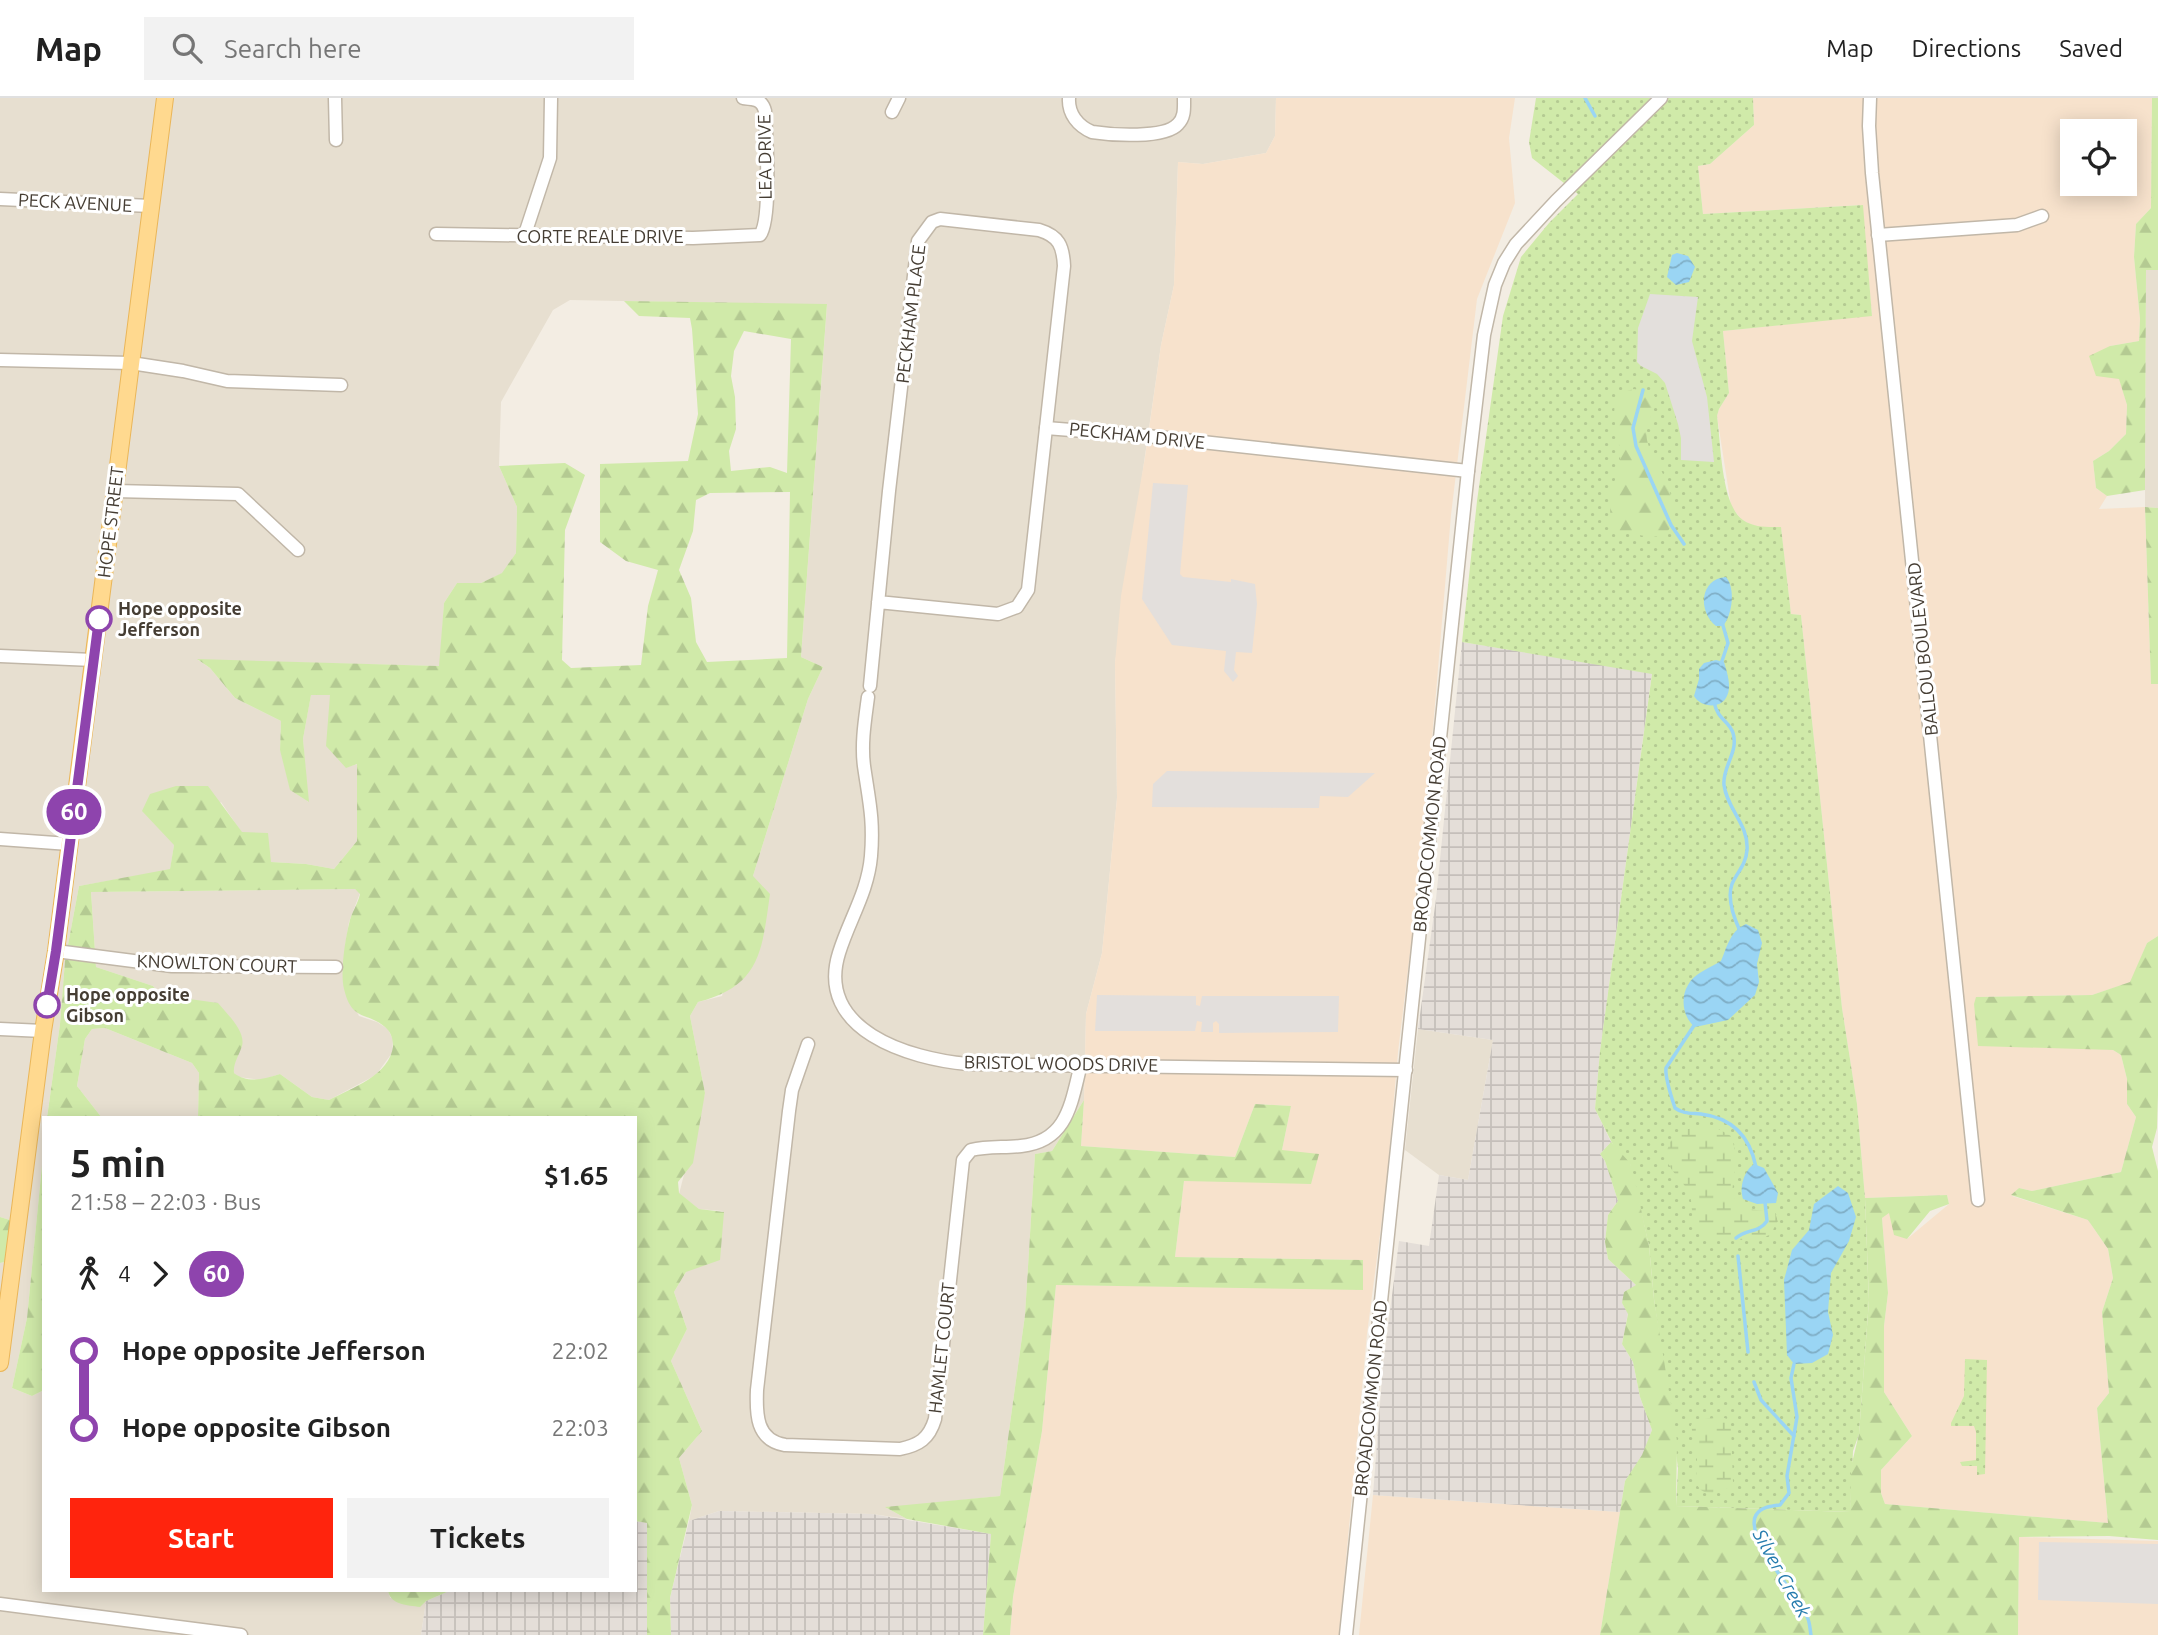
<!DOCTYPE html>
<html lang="en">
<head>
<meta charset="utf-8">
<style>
	:root { --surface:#fff; --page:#f2f2f2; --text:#222; --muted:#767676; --line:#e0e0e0; --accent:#ff240d }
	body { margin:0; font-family:Ubuntu,sans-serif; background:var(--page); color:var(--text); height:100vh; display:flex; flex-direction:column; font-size:26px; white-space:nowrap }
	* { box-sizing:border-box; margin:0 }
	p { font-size:23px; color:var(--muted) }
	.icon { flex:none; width:38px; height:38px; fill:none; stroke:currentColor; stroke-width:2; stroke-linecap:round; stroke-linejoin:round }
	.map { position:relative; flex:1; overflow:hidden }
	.details { position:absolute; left:42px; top:1018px; width:595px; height:476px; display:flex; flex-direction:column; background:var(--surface); border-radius:0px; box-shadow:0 4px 18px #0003 }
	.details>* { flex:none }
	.badge { padding:0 14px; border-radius:23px; font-size:24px; line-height:46px }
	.tools { position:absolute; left:2060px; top:21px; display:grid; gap:14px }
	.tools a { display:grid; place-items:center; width:77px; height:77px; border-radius:0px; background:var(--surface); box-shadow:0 4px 18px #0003; font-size:35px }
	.map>.badge { position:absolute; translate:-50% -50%; box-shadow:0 0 0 4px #fff }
	.legs { display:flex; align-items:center; gap:10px; height:77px; padding:0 28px; font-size:23px }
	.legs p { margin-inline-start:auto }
	.summary { display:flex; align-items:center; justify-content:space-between; height:119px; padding:0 28px }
	h1 { font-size:38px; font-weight:700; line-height:52px }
	.button { display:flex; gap:14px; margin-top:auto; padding:14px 28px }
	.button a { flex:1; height:80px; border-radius:0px; background:var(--accent); color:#fff; font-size:28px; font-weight:700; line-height:80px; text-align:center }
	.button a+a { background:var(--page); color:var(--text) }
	ul { padding:0 28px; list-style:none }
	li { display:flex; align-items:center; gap:24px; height:77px; font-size:26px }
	li i { display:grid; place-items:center; width:10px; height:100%; margin:0 9px; background:currentColor }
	li i::after { content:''; width:18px; height:18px; margin:-9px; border:5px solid; border-radius:50%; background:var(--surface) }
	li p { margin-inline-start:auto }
	li:first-child i { background:linear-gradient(#0000 50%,currentColor 0) }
	li:last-child i { background:linear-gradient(currentColor 50%,#0000 0) }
	header { display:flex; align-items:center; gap:42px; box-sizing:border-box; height:98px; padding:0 35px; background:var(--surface); border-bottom:2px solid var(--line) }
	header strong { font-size:33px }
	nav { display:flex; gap:38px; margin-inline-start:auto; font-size:24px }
	.search { width:490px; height:63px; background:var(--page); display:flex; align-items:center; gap:18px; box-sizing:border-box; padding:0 24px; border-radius:0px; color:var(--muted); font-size:26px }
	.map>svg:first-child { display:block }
</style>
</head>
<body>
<header>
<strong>Map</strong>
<div class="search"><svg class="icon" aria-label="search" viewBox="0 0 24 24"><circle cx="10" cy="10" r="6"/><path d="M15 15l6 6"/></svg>Search here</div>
<nav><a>Map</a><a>Directions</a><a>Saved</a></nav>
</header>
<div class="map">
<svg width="2158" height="1537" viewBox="0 0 2158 1537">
	<defs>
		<pattern id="industrial-grid" width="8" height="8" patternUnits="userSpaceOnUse" patternTransform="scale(1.75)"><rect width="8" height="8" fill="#e4ded8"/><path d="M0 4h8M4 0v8" fill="none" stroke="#c5bfba"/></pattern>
		<pattern id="grass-dots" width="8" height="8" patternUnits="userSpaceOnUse" patternTransform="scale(1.75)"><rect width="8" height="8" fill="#d0eaa9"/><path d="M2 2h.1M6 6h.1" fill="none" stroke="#b4ca92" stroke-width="1.8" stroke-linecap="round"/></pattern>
		<pattern id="forest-firs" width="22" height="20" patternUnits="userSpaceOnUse" patternTransform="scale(1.75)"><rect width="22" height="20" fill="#d0eaa9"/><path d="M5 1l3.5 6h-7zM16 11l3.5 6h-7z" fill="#b4ca92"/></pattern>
		<pattern id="wetland-marsh" width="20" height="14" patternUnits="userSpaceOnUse" patternTransform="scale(1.75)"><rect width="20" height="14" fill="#d0eaa9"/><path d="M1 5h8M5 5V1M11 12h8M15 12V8" fill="none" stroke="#b4ca92"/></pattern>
		<pattern id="water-waves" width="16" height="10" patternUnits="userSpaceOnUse" patternTransform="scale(1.75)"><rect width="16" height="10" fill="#9ad5f4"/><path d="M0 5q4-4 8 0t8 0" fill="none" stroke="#7faec6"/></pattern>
	</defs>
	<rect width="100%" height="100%" fill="#f3ede3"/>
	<g fill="#e7dfd0">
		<polygon points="0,0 1276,0 1275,38 1266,55 1203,66 1178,64 1174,187 1161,247 1115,565 1117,700 1102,855 1086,916 1084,1002 1052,1053 1035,1056 1025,1217 1000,1398 887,1410 907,1421 872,1416 719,1413 689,1423 692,1407 679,1360 702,1333 671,1263 687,1231 674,1194 723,1113 699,1111 679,1096 705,995 690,918 698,904 722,898 753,778 808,601 823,569 801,559 827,207 570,202 553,212 501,304 499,368 517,409 516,455 503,475 481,485 457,485 444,505 440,568 198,562 210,570 235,600 281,623 280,652 308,704 303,641 311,596 330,597 346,669 358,666 357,743 334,771 306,766 271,764 242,735 221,704 174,747 170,772 79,788 65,863 60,926 47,1020 44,1020 44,1047 27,1220 12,1290 32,1298 44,1292 44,1493 388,1493 390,1500 426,1503 421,1537 0,1537 0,1165 9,1163 10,1122 0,1119"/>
		<polygon points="2146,172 2158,172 2158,410 2145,409"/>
		<polygon points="355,791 360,795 349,824 345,848 344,889 359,918 377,924 388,931 393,942 392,955 376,977 329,1002 312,999 280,976 262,982 238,979 234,975 233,968 242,947 184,899 161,897 153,888 96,869 91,794"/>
		<polygon points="105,930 192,965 199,975 198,1020 102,1020 77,988 85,941 92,931"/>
		<polygon points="1418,931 1493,942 1468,1082 1439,1077 1405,1052"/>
	</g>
	<g fill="#f7e2cc" fill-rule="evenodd">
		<polygon points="1276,0 1515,0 1509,40 1515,105 1477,201 1451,417 1423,748 1398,954 1387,1083 1367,1236 1339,1537 1010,1537 1013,1499 1042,1333 1056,1187 1363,1191 1362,1162 1175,1159 1184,1083 1282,1052 1291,1008 1255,1006 1235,1059 1081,1048 1084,1002 1086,916 1102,855 1117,700 1115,565 1121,498 1145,359 1161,247 1174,187 1178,64 1203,66 1266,55 1275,38"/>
		<path d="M 1753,0 L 2152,0 L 2151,110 L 2136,126 L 2134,159 L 2140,221 L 2139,243 L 2110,248 L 2127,307 L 2126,336 L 2109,353 L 2093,363 L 2096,390 L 2107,398 L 2099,411 L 2145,409 L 2151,585 L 2158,586 L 2158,838 L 2147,845 L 2131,884 L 2092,897 L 1977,899 L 2113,952 L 2121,957 L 2127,981 L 2127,1006 L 2136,1019 L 2121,1074 L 2032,1093 L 2019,1090 L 2012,1098 L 2088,1122 L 2108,1151 L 2113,1180 L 2102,1214 L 2109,1295 L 2097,1310 L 2108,1425 L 1885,1406 L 1881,1395 L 1881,1372 L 1912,1338 L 1884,1294 L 1884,1228 L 1888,1195 L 1882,1120 L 1889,1114 L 1907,1141 L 1949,1106 L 1947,1097 L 1865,1100 L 1857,1006 L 1842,910 L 1801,517 L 1791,516 L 1781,430 L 1758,429 L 1748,425 L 1741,421 L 1731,408 L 1717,318 L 1719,311 L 1729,295 L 1723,233 L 1872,217 L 1862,107 L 1703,116 L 1698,68 L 1710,66 L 1754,27 ZM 2072,33 L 2124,33 L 2124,86 L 2072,86 Z"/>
		<polygon points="1373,1397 1620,1414 1600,1537 1359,1537"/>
		<polygon points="2019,1439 2158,1443 2158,1537 2018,1537"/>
	</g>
	<g fill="url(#industrial-grid)">
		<polygon points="1462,544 1652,575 1600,953 1595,1011 1611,1044 1600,1056 1605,1063 1618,1103 1608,1117 1605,1144 1608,1161 1636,1187 1622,1205 1628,1215 1622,1246 1633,1264 1640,1299 1652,1332 1643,1357 1625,1383 1620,1414 1373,1397 1383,1267 1399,1143 1429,1148 1439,1077 1468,1082 1493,942 1418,931 1436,801"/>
		<polygon points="719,1413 872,1416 991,1436 983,1537 671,1537 670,1500 689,1423"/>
		<polygon points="635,1423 647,1425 647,1537 421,1537 426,1503 449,1493 635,1493"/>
	</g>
	<g fill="url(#grass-dots)">
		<path d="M 1536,0 L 1753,0 L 1754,27 L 1710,66 L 1698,68 L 1703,116 L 1863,107 L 1872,218 L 1723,233 L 1729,295 L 1719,311 L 1717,318 C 1721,345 1721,407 1743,422 C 1755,430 1768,429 1781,429 L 1791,516 L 1801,517 L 1842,910 L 1857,1006 L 1865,1100 L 1869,1202 L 1859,1336 L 1853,1353 L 1850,1414 L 1676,1408 L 1678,1370 L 1654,1201 L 1649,1148 L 1630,1066 L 1614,1049 L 1595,1011 L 1600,953 L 1652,576 L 1462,544 L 1477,403 L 1503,218 L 1521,159 L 1549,125 L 1578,96 L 1532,60 L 1529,44 Z"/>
		<polygon points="1965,1261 1987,1262 1985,1376 1977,1377 1977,1368 1962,1368 1960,1364 1976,1362 1976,1334 1974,1328 1951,1328 1951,1325 1964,1298"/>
	</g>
	<g fill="url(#forest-firs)" fill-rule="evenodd">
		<polygon points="2152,0 2158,0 2158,172 2146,172 2145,392 2107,398 2096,390 2093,363 2109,353 2126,336 2127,307 2119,281 2096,278 2089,258 2110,248 2139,243 2140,221 2134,159 2136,126 2151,110"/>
		<path d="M 624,203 L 827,206 L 801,559 L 823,569 L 808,601 L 753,778 L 770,796 C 762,852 761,888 698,904 L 690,918 L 705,995 L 693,1065 L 678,1084 L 679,1095 L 699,1111 L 724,1114 L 720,1162 L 686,1174 L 674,1194 L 687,1231 L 671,1263 L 702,1333 L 679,1360 L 692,1407 L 670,1500 L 671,1537 L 647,1537 L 647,1425 L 635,1423 L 635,1020 L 198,1020 L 199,975 L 192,965 L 105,930 L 92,931 L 85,941 L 77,988 L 102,1020 L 47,1020 L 60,926 L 65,863 L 79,788 L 170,771 L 174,747 L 142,713 L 150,696 L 176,688 L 208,688 L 242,734 L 268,735 L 271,764 L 306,766 L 334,771 L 357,743 L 357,666 L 346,670 L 326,648 L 330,597 L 311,597 L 303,641 L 309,704 L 290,692 L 280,652 L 281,623 L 235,600 L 210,570 L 197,561 L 439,568 L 444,505 L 457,485 L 481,485 L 502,475 L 516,455 L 517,409 L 499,368 L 565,365 L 585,377 L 565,432 L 562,562 L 571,570 L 641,567 L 648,508 L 658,472 L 626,463 L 600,444 L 600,366 L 688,363 L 698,316 L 692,231 L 690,220 L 639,218 ZM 744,233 L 791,241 L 787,375 L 770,369 L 731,373 L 729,353 L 736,331 L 735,299 L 731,278 L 734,253 ZM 790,394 L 787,560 L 707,564 L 696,544 L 691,500 L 679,472 L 693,433 L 696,402 L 710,395 ZM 355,791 L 360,796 C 358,806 351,815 349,826 C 345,842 340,875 344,891 C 352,924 366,913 385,929 C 391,934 393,941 393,948 C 390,977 352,990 329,1002 L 312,999 L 280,976 C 264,981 248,986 234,975 C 233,965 239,958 242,948 C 246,933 227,916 218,905 L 161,897 L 153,888 L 96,869 L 91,794 Z"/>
		<path d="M 1634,291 L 1652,295 L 1656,300 C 1655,316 1644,325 1647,342 C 1650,355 1657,364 1663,376 C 1670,392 1685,430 1659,438 C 1649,441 1623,433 1612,431 C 1610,419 1609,404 1612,393 C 1614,382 1619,373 1620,362 C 1623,340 1598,298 1634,291 Z"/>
		<polygon points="2145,409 2158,410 2158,586 2151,586"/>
		<polygon points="2158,838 2158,997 2157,1030 2152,1049 2158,1073 2158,1442 2109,1438 2019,1439 2018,1537 1600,1537 1625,1383 1642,1357 1652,1332 1640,1299 1633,1264 1622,1246 1628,1216 1622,1205 1624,1194 1636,1187 1608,1161 1605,1144 1608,1117 1618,1103 1605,1063 1600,1056 1611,1044 1630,1065 1633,1074 1649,1148 1654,1201 1677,1343 1676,1408 1850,1414 1851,1369 1859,1336 1869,1202 1865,1100 1947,1097 1949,1106 1930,1113 1907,1141 1894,1137 1889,1115 1882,1120 1888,1195 1884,1228 1884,1294 1912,1338 1881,1372 1881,1395 1885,1406 2108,1425 2097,1310 2109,1295 2102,1214 2113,1180 2108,1151 2088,1122 2011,1097 2019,1090 2032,1093 2121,1074 2136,1019 2127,1006 2127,981 2121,957 2113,952 1978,948 1974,906 1976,899 2092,897 2130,884 2147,845"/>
		<polygon points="1084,1002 1081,1048 1235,1059 1255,1006 1291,1008 1282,1052 1319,1056 1311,1086 1184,1083 1175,1159 1363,1162 1363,1192 1056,1187 1042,1333 1013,1499 1010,1537 983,1537 991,1436 907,1421 885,1409 1000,1398 1025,1217 1035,1056 1052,1053"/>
		<polygon points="44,1047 44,1292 32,1298 12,1290 27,1220"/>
		<polygon points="0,1119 10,1122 9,1163 0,1165"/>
		<path d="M 388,1493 L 449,1493 L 426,1503 L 420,1509 C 407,1507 391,1507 388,1493 Z"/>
	</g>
	<g fill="url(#wetland-marsh)">
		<path d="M 1701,1027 L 1713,1028 L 1731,1038 L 1736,1055 L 1732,1096 C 1740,1116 1759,1110 1775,1115 L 1778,1123 L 1770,1137 C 1757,1142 1716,1145 1704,1139 C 1689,1130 1694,1112 1690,1098 C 1686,1084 1670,1075 1667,1061 C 1666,1051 1670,1042 1676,1035 Z"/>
		<path d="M 1722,1319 L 1727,1321 L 1731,1329 L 1733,1384 C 1728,1391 1723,1395 1714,1395 C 1691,1396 1697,1377 1697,1362 C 1697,1350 1693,1338 1691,1327 L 1696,1322 Z"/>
	</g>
	<g fill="#e3dfdc">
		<polygon points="1650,196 1698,199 1692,243 1707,299 1714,364 1681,362 1681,340 1678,326 1665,285 1657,276 1641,268 1637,264 1638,230"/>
		<polygon points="1153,385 1188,387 1180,476 1183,479 1231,484 1231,481 1255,486 1257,506 1252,555 1236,554 1234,572 1238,578 1233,584 1224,573 1226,553 1172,547 1142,501"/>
		<polygon points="1167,673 1375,675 1348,699 1320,698 1319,710 1152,709 1153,686"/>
		<polygon points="1097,897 1196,898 1196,907 1200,908 1202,898 1339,898 1338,934 1219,935 1219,926 1216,923 1213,925 1213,934 1201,934 1202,924 1197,923 1195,933 1095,933"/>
		<polygon points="2039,1444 2158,1446 2158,1506 2038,1502"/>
	</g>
	<g fill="url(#water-waves)">
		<polygon points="1677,155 1688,158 1695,169 1689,184 1676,187 1667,179 1672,157"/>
		<path d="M 1726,479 C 1736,491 1732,517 1723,528 L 1716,528 C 1698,514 1699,481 1726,479 Z"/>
		<path d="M 1716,562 L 1724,564 C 1727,574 1732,589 1727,598 C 1721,612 1700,609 1694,598 L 1699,581 L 1699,571 L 1704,565 Z"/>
		<path d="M 1746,826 L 1758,832 L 1762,845 L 1757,866 L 1759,884 L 1755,897 L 1728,922 L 1695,929 C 1683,920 1680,900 1688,887 C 1694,875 1710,870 1721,863 C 1727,849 1730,833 1746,826 Z"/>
		<path d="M 1754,1066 L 1764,1070 L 1778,1095 L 1776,1105 L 1757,1106 L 1743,1101 C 1739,1089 1744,1073 1754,1066 Z"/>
		<polygon points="1838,1088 1848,1095 1856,1119 1849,1143 1831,1175 1828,1214 1833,1237 1828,1256 1812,1265 1794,1266 1787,1257 1784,1182 1792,1152 1809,1132 1814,1106"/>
	</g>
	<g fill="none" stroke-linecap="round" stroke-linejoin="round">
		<g stroke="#9ad5f4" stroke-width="3.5">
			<polyline points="1585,0 1595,18"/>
			<polyline points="1643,292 1633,330 1636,348 1671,427 1684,446"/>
			<polyline points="1721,566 1728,545 1722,524"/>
			<path d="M 1714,604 C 1718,623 1729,622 1733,635 C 1739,654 1722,669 1724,687 C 1727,711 1749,727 1747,752 C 1746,767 1737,774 1732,786 C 1727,800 1734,820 1740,833"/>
			<path d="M 1695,926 L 1666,970 C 1665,978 1672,1001 1675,1010 C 1683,1016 1691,1015 1701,1016 C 1733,1020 1750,1039 1756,1069"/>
			<path d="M 1736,1140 C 1746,1131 1759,1135 1767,1123 L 1765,1104"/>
			<polyline points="1738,1158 1748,1254"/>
			<path d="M 1794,1266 L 1791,1280 L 1797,1319 L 1787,1378 L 1789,1395 L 1780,1407 C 1771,1408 1761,1409 1756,1417 C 1743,1438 1800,1500 1808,1521 C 1810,1526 1810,1532 1811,1537"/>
			<polyline points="1754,1284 1761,1302 1794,1338"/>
		</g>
		<g stroke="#c1b7a8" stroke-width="15">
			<g id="minor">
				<polyline points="335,0 336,42"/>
				<path d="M 1069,0 C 1068,16 1078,28 1092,34 C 1111,37 1165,41 1178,26 C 1185,19 1184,10 1184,0"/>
				<polyline points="1870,0 1869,28 1872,75 1978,1102"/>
				<polyline points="892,14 899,0"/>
				<polyline points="0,101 150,108"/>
				<path d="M 436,136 L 693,140 L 760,137 C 772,121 766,37 765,13 C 762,1 754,1 743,0"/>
				<polyline points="1878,137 2017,127 2042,118"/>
				<polyline points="524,139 550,60 551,0"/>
				<polyline points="0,262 131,265 183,273 227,283 341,287"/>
				<polyline points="1046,330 1147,338 1468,373"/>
				<polyline points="115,393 238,396 298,452"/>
				<polyline points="0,558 93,562"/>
				<path d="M 870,588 L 889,393 L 918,143 L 932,124 L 940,121 L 1039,132 C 1059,138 1063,148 1064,168 L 1028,492 L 1017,509 L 998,516 L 878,504"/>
				<path d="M 868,599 C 865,622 861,645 864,668 C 869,703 874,721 871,758 C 868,794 849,822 839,855 C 815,932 909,961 968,966 L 1406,972"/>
				<polyline points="0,741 69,746"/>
				<polyline points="56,853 172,868 336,869"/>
				<polyline points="0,931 43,933"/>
				<path d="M 808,946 L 792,992 L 789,1013 L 757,1292 C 756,1316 756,1342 785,1347 L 900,1351 C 919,1347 929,1341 935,1321 L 963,1062 L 971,1052 C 988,1048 1005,1050 1021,1048 C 1068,1043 1071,1005 1081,966"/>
				<polyline points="0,1506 241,1537"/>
				<polyline points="1346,1537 1468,373 1484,237 1495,187 1504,165 1516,146 1556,103 1661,0"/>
			</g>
		</g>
		<g stroke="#eab659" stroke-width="18">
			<polyline id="major" points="0,1265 43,933 56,853 165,0"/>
		</g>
		<use href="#minor" stroke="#fff" stroke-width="12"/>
		<use href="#major" stroke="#ffd98f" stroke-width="16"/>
	</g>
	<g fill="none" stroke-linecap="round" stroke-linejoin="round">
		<g stroke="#fff" stroke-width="16">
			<polyline id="line-1" points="47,907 56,853 99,521"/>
		</g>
		<use href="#line-1" stroke="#8e44ad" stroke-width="10"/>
	</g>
	<g fill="#fff" stroke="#8e44ad" stroke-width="3.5">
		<circle cx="99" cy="521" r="12"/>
		<circle cx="47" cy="907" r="12"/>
	</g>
	<g text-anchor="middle" stroke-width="6" stroke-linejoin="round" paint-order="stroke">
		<g font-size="18" fill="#453d33" stroke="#fff">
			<text transform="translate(765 59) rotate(-91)" y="6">LEA DRIVE</text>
			<text transform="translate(75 105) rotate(3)" y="6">PECK AVENUE</text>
			<text x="600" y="145">CORTE REALE DRIVE</text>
			<text transform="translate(911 216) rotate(-83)" y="6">PECKHAM PLACE</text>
			<text transform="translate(1137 338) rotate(6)" y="6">PECKHAM DRIVE</text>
			<text transform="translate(111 424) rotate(-83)" y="6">HOPE STREET</text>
			<text transform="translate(1923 551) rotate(-96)" y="6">BALLOU BOULEVARD</text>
			<text transform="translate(1430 736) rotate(-84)" y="6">BROADCOMMON ROAD</text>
			<text transform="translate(217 866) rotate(2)" y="6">KNOWLTON COURT</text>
			<text transform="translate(1061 966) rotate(1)" y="6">BRISTOL WOODS DRIVE</text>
			<text transform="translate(942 1250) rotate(-84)" y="6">HAMLET COURT</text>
			<text transform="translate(1371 1300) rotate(-84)" y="6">BROADCOMMON ROAD</text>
		</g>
		<g font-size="18" font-weight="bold" fill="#453d33" stroke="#fff" text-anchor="start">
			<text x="118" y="517">Hope opposite<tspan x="118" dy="21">Jefferson</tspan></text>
			<text x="66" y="903">Hope opposite<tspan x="66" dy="21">Gibson</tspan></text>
		</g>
		<g font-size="19" font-style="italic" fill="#267cae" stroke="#fff">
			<text transform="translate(1782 1475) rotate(61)" y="7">Silver Creek</text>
		</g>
	</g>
</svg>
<div class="tools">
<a><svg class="icon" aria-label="locate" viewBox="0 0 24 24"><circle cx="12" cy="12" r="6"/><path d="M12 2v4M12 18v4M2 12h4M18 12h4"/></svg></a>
</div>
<b class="badge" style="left:74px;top:714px;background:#8e44ad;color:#fff">60</b>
<section class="details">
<div class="summary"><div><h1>5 min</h1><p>21:58 – 22:03 · Bus</p></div><b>$1.65</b></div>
<div class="legs"><svg class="icon" aria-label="walk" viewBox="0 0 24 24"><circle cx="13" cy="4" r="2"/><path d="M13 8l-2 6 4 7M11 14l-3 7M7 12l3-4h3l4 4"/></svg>4<svg class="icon" aria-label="forward" viewBox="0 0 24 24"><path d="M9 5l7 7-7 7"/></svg><b class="badge" style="background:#8e44ad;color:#fff">60</b></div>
<ul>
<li><i style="color:#8e44ad"></i><b>Hope opposite Jefferson</b><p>22:02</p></li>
<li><i style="color:#8e44ad"></i><b>Hope opposite Gibson</b><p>22:03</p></li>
</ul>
<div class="button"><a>Start</a><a>Tickets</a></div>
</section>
</div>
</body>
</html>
